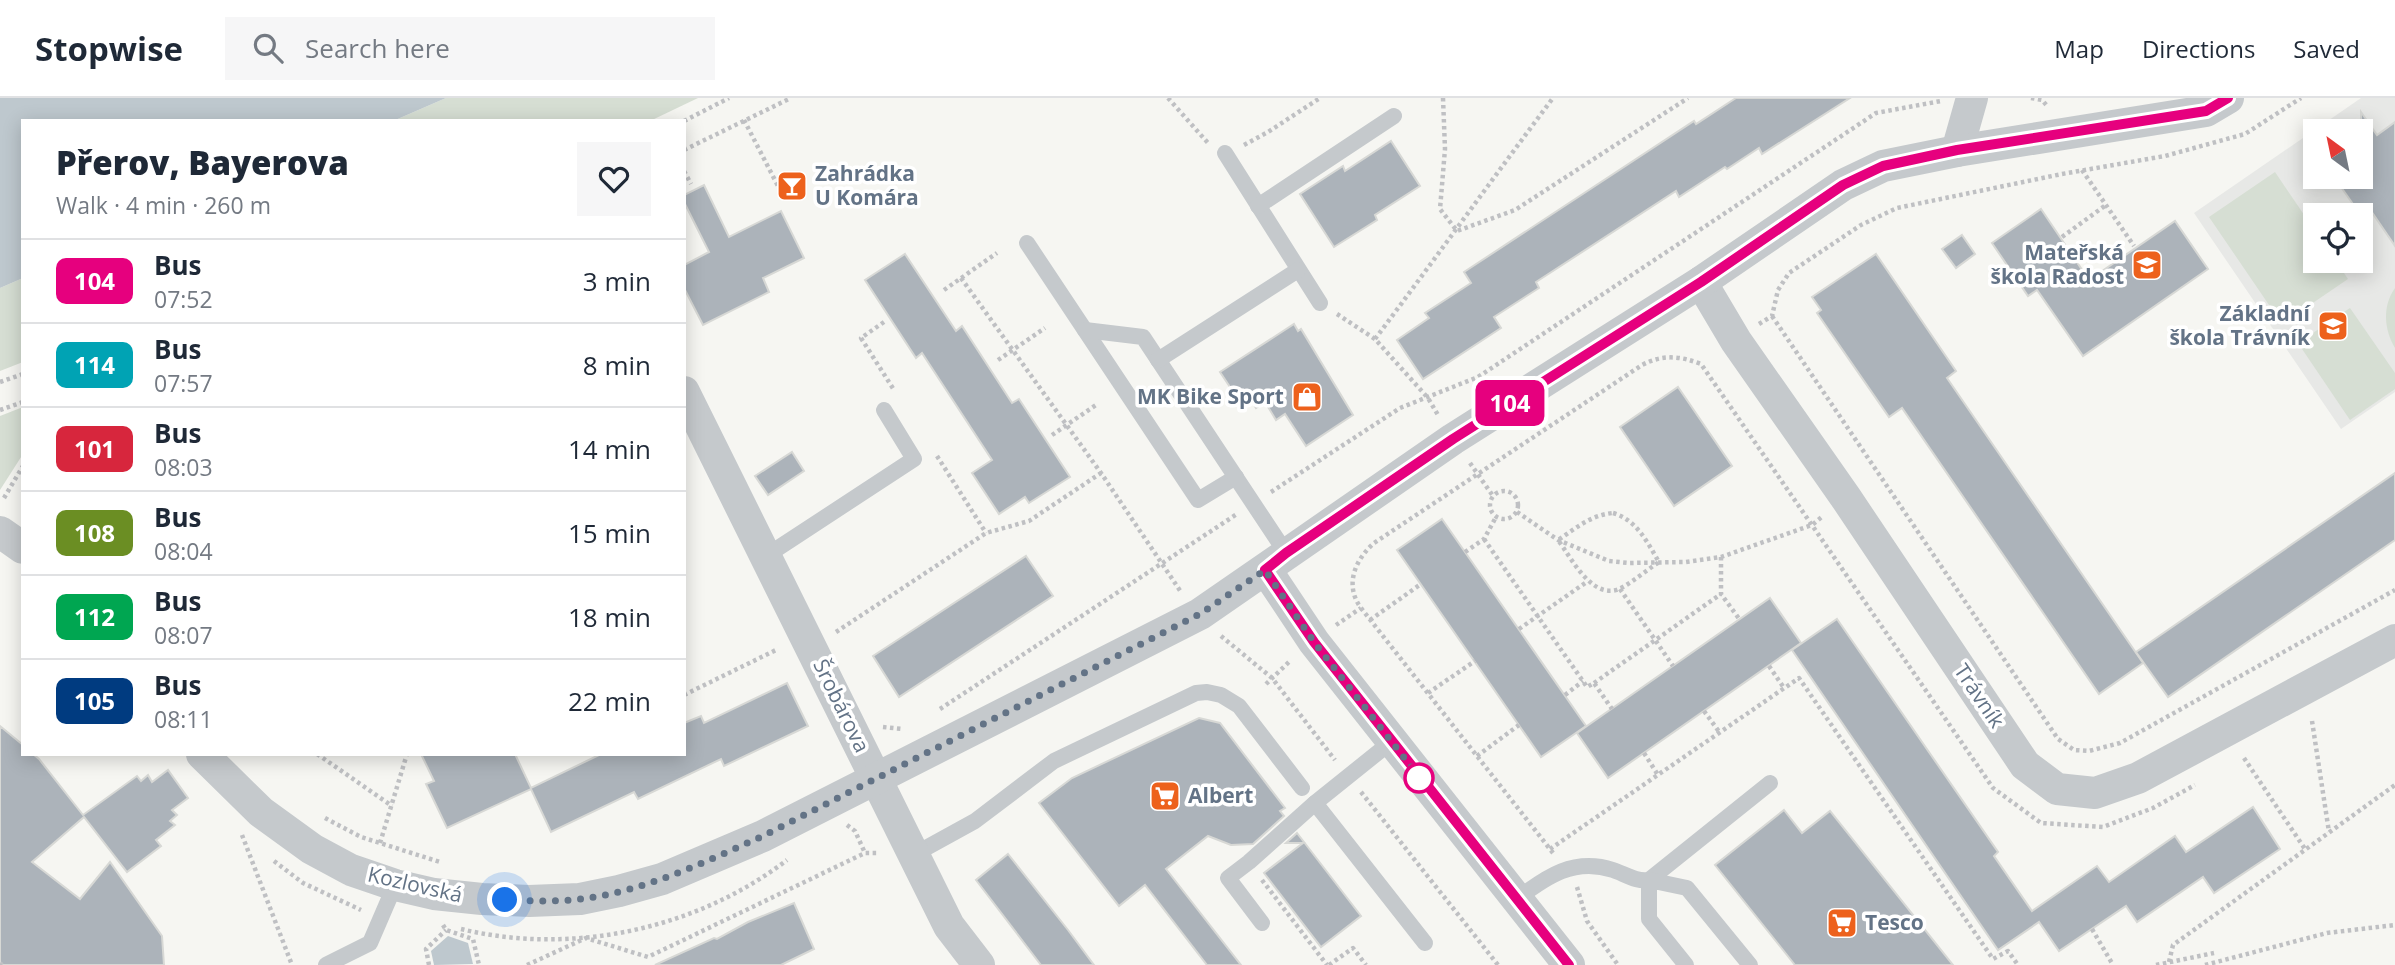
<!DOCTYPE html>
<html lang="en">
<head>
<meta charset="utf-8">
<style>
	:root { --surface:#fff; --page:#f6f6f7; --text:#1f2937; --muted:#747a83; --line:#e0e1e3 }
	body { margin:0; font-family:"Open Sans",sans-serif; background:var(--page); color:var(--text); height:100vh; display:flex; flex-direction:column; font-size:26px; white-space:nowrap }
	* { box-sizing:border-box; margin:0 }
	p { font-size:23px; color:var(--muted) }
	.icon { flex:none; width:38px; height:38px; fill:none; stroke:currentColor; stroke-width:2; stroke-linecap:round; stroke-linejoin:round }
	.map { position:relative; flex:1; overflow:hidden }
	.side { position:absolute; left:21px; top:21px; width:665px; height:637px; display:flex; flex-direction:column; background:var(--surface); border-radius:0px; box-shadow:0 4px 18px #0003 }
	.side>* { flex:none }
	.badge { padding:0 14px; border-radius:10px; font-size:24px; line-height:46px }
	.needle { width:46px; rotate:327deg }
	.fabs { position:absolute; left:2303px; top:21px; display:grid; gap:14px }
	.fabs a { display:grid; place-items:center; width:70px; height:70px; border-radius:0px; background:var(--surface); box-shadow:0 4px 18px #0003; font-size:35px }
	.you { position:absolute; width:35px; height:35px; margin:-18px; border:5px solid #fff; border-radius:50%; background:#1a73e8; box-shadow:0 0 0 10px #1a73e833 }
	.map>.badge { position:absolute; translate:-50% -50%; box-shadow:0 0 0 4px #fff }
	.round { display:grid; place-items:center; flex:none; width:74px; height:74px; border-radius:0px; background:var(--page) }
	.head { display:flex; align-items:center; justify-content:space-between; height:119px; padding:0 35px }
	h1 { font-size:33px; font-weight:800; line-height:52px }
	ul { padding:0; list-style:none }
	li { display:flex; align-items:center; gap:21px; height:84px; padding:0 35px; border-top:2px solid var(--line) }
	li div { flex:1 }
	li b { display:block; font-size:26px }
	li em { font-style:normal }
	li .badge { min-width:77px; font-weight:700; text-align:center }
	header { display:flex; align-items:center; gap:42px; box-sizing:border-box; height:98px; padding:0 35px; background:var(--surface); border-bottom:2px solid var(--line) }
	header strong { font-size:33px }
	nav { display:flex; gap:38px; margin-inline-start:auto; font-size:24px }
	.search { width:490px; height:63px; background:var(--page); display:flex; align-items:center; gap:18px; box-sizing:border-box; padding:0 24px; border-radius:0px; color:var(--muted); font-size:26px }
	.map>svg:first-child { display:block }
</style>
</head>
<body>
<header>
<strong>Stopwise</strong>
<div class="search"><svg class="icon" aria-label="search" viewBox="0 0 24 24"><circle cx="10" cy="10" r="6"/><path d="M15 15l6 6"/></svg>Search here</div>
<nav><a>Map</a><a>Directions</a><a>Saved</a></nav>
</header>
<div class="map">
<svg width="2395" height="867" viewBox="0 0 2395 867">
	<rect width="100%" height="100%" fill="#f6f6f2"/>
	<path fill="#e7e8e6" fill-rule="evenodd" d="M 2361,0 L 2395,0 L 2395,294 L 2341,331 L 2194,115 ZM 2315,33 L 2361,33 L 2361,79 L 2315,79 ZM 2315,117 L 2361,117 L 2361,163 L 2315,163 Z"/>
	<g fill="#d6ded3">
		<polygon points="446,0 698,0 650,23 393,23"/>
		<polygon points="2275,74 2315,133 2315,163 2336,163 2348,181 2282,226 2209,119"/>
		<polygon points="23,180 23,264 0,273 0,190"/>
		<path d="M 2395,190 L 2395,250 C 2384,232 2382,208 2395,190 Z"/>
		<polygon points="2350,210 2395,275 2395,291 2350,322 2298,245"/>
		<polygon points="23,309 23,356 0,392 0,318"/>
	</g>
	<g fill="#bec8ce">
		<polygon points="0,0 446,0 393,23 23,23 23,180 0,190"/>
		<polygon points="448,838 468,845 473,866 434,867 431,853"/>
	</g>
	<g fill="#acb3ba" stroke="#d7d8d5" stroke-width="2">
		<polygon points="1736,0 1850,0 1762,56 1759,50 1727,71 1725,69 1679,99 1676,93 1536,184 1539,190 1494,219 1501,230 1423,281 1397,242 1429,220 1425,215 1471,185 1464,174 1694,23 1696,26"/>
		<polygon points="2361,14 2377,37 2395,24 2395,148 2371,113 2362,119 2334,79 2361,79"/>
		<polygon points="1391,43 1420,88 1375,117 1377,122 1334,149 1300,96 1343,68 1345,73"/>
		<polygon points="704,87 729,139 781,113 804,160 763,180 769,194 703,227 684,190 684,167 709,154 684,104 684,97"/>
		<polygon points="2041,111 2089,182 2175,123 2208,171 2083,258 2037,192 2028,198 1992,145"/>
		<polygon points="1962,137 1975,156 1956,170 1942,151"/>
		<polygon points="905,156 956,233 962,228 1012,305 1019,301 1070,379 1029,405 1025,399 999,416 972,375 992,362 922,255 916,260 865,182"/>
		<polygon points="1876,156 1956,273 1947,280 2143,565 2099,596 1902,310 1889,319 1817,215 1821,212 1812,199"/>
		<polygon points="1294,226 1298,233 1301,231 1353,317 1306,348 1285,316 1276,322 1265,304 1256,310 1245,292 1236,298 1220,274"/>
		<polygon points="1678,289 1732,368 1674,408 1620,329"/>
		<polygon points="792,354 804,373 768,397 755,378"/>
		<polygon points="2395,375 2395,442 2168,599 2136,554"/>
		<polygon points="1442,421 1586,628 1541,659 1397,452"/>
		<polygon points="1026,458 1053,498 899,599 873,558"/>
		<polygon points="1770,500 1801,545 1608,680 1577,635"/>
		<polygon points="1837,521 1998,754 1994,758 2032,813 2097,768 2109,784 2175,738 2186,754 2253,709 2280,751 2214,795 2203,779 2137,824 2126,808 2059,853 2039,824 1998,852 1792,552"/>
		<polygon points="787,585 808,628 724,668 721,661 638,701 634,694 551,734 531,691 447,730 426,686 434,683 421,656 515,656 531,690 601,656 684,656 684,625 701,618 704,625"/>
		<polygon points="1199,620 1220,625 1285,710 1280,713 1284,718 1253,746 1231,747 1208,738 1166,771 1241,867 1207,867 1145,787 1119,808 1039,705 1072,680"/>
		<polygon points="0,628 23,647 23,656 33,656 39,661 83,717 137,678 141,683 148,677 152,684 168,672 188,700 172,712 177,717 170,723 175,727 156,742 161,748 127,774 84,719 32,764 80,801 110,764 162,838 164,867 0,867"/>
		<polygon points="1784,712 1802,735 1830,713 1953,867 1795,867 1715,767"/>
		<polygon points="1297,735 1361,818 1321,849 1264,775 1303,745 1286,745"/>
		<polygon points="1008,756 1068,832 1094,867 1041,867 976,782"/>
		<polygon points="794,805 814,851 781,867 655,867 714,840 717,841 748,824"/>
	</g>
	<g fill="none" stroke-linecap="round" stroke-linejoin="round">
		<g stroke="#bfc0c3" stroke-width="4.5" stroke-dasharray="3.5 3.5" stroke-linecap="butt">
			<polyline points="1168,0 1208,45"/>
			<polyline points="1443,0 1445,51 1440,111 1457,133 1515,112 1688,0"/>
			<polyline points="2031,0 2042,2 2048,9"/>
			<polyline points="744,22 779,90"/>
			<polyline points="684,23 729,0"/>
			<polyline points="1244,47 1268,34 1320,0"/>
			<polyline points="684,52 791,0"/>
			<polyline points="2082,72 2134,148"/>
			<polyline points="684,73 691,86"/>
			<polyline points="2062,139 2106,107"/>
			<polyline points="961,180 1101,375 1181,494"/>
			<polyline points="944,192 997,155"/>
			<polyline points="1337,216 1375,241 1428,300 1438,317"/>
			<polyline points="1772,218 2058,641 2074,652 2089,653 2120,645 2395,492"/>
			<polyline points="884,224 861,240 894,292"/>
			<polyline points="1759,226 1772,218 1778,192 1789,175 1861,127 1897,110 2062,76 2165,58 2245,36 2301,0"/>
			<path d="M 1375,241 C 1435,161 1493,80 1553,0"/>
			<polyline points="998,262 1045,230"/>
			<polyline points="0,284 23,276"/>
			<polyline points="0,312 23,304"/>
			<polyline points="1052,337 1096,307"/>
			<polyline points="937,358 986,435"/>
			<polyline points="1470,365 1493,398"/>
			<circle cx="1504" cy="407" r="14"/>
			<polyline points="1271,394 1400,310 1478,279 1876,15 1941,3"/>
			<polyline points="4,400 23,368"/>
			<polyline points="1517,414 1558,442 1609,463 1629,465 1686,464 1721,459 1812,427 1823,418"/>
			<path d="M 1613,415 C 1637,422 1647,444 1659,464 C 1647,472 1635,482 1623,489 C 1594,506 1572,461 1558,442 C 1576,430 1591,417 1613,415 Z"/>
			<polyline points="1484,441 1587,589 1594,585 1612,611"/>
			<polyline points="1465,454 1484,441 1496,419"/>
			<polyline points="1721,459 1721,496 1740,522"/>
			<polyline points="1620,491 1673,568"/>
			<polyline points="1370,522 1421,486"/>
			<polyline points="1336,527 1361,510"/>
			<polyline points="1519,531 1588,483"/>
			<polyline points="836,534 986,435 1029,423 1101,375"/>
			<polyline points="1221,538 1272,580 1335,662"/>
			<polyline points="1769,568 1784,590"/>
			<polyline points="1594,585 1721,496"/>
			<polyline points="1266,586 1290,563"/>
			<polyline points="1428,595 1475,563"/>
			<polyline points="684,597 778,551"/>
			<polyline points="1565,597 1583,583"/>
			<polyline points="940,611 1237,416"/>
			<polyline points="1704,613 1720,635"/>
			<polyline points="2312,623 2329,734"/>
			<polyline points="883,629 902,631"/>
			<polyline points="1644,655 1658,677"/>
			<polyline points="317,656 392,708"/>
			<polyline points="1477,658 1519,627"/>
			<polyline points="2244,660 2305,751"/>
			<polyline points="1361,694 1498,867"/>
			<polyline points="325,720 361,739 440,764"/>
			<polyline points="847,727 855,733 865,755"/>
			<polyline points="242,737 292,867"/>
			<polyline points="380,745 407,656"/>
			<polyline points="1550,751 1799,580 1993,861 2008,853 2018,867"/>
			<path d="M 1553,755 L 1361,510 C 1344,487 1355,462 1374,445 L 1642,267 C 1663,256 1680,258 1701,266 L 1993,690 L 2041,725 L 2103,729 L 2153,710 L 2195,687"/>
			<polyline points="274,763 303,785 361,812"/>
			<polyline points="1262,782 1327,867"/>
			<polyline points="1577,789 1587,823 1618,867"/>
			<polyline points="443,827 446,832 473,841 479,867"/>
			<path d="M 461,831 C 572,858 697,831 787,762"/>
			<polyline points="2092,831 2113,867"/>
			<polyline points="2169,864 2173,847 2395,687"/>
			<polyline points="0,865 2,867"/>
			<polyline points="429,867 426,851 446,832"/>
			<polyline points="527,867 586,840 648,859 865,755 879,755"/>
			<polyline points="1329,867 1353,850 1366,867"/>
			<polyline points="2156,867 2214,855"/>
			<polyline points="2205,867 2327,835 2395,827"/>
		</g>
		<g stroke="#c5c9cc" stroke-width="16">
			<polyline points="1225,55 1320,205"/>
			<polyline points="1258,108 1394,18"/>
			<polyline points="1027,145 1198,402 1236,379"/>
			<polyline points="1085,232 1143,239 1286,455"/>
			<polyline points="1158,262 1298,172"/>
			<polyline points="766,458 914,361 884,312"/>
			<polyline points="1315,705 1425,845"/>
			<polyline points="915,756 975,723 1054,663 1196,595 1207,594 1221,597 1239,608 1302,690"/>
			<path d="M 1517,801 C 1546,779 1574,759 1613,772 C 1625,776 1636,784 1649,782 L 1770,685"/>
			<polyline points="1262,825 1228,780 1249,764 1315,705 1391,644"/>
			<polyline points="326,867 370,845 395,787"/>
			<polyline points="1686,867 1649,821 1649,782 1687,790 1750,867"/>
		</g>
		<g stroke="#c5c9cc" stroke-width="32">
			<polyline points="1957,53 1972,0"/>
			<polyline points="1701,184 1736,243 1846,400 2025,667 2057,691 2095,695 2138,680 2395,542"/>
			<polyline points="684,294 949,828 979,867"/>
			<polyline points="0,434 23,450"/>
			<polyline points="1266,472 1314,544 1569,867"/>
			<polyline points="202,656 261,714 312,751 351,772 395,787 434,796 482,801 529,803 580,801 619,793 662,781 763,738 1200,516 1453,341 1701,184 1843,87 1883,68 1957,53 2206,13 2228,0"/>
		</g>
	</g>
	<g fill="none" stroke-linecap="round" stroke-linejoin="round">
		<g stroke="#fff" stroke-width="16">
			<polyline id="line" points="1569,867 1314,544 1265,472 1286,455 1453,341 1701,184 1843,87 1883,68 1957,52 2206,13 2228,0"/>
		</g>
		<use href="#line" stroke="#e6007e" stroke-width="10"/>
		<path stroke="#637386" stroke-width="7" stroke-dasharray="0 12.6" d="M 505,802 C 530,803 556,804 581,801 C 645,793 705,764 763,738 L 1200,516 L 1265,472 L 1314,544 L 1423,684 L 1419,680"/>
	</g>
	<defs>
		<g id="bar-square" transform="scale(1.575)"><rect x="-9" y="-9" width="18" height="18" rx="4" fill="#ed611c" stroke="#fff"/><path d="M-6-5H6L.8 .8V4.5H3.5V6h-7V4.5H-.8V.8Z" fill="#fff"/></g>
		<g id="school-square" transform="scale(1.575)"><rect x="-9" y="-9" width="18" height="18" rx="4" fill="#ed611c" stroke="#fff"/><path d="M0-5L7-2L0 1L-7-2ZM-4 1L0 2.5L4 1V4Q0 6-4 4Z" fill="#fff"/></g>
		<g id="shop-square" transform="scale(1.575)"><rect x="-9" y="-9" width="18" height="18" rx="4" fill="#ed611c" stroke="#fff"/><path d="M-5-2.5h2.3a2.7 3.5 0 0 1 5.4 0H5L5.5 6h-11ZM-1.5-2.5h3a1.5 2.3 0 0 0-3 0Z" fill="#fff"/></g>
		<g id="supermarket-square" transform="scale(1.575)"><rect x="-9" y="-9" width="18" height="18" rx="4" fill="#ed611c" stroke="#fff"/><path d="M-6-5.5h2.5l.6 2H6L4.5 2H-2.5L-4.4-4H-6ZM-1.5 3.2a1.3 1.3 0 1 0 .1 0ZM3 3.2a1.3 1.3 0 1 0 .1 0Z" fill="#fff"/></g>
	</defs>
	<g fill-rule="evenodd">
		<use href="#bar-square" x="792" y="88"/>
		<use href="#school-square" x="2147" y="167"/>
		<use href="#school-square" x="2333" y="228"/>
		<use href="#shop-square" x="1307" y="299"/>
		<use href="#supermarket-square" x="1165" y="698"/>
		<use href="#supermarket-square" x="1842" y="825"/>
	</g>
	<circle fill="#fff" stroke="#e6007e" stroke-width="3.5" cx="1419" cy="680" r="14"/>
	<g text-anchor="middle" stroke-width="7" stroke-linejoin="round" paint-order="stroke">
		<g font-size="21" font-weight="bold" fill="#637386" stroke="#fff" text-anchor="start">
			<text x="815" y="83">Zahrádka<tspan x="815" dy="24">U Komára</tspan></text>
			<text x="2124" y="162" text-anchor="end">Mateřská<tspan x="2124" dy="24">škola Radost</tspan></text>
			<text x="2310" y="223" text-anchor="end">Základní<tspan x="2310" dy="24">škola Trávník</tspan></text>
			<text x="1284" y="306" text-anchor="end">MK Bike Sport</text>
			<text x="1188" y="705">Albert</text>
			<text x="1865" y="832">Tesco</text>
		</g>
		<g font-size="21" fill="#637386" stroke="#fff">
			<text transform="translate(1979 598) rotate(56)" y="7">Trávník</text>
			<text transform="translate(841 608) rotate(64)" y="7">Šrobárova</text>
			<text transform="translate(415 787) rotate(13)" y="7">Kozlovská</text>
		</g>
	</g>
</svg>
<div class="fabs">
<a><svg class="needle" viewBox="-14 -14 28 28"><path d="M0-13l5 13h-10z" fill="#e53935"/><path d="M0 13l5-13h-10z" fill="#747a83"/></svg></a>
<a><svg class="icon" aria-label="locate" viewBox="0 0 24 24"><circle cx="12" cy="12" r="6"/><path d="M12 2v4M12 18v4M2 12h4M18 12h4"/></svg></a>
</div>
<div class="you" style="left:505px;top:802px"></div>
<b class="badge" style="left:1510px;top:305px;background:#e6007e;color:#fff">104</b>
<section class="side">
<div class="head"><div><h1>Přerov, Bayerova</h1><p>Walk · 4 min · 260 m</p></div><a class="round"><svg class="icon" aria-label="heart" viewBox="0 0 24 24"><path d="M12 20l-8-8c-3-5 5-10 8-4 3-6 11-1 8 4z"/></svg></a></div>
<ul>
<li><span class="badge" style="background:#e6007e;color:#fff">104</span><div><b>Bus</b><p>07:52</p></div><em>3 min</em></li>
<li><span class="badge" style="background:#00a3b4;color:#fff">114</span><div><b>Bus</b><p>07:57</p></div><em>8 min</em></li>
<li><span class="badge" style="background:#d7263d;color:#fff">101</span><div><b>Bus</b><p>08:03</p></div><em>14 min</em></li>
<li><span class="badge" style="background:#6b8e23;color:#fff">108</span><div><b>Bus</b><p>08:04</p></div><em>15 min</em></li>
<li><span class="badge" style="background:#00a651;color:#fff">112</span><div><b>Bus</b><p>08:07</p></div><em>18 min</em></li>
<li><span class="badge" style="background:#003b80;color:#fff">105</span><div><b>Bus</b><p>08:11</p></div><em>22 min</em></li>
</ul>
</section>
</div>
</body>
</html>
